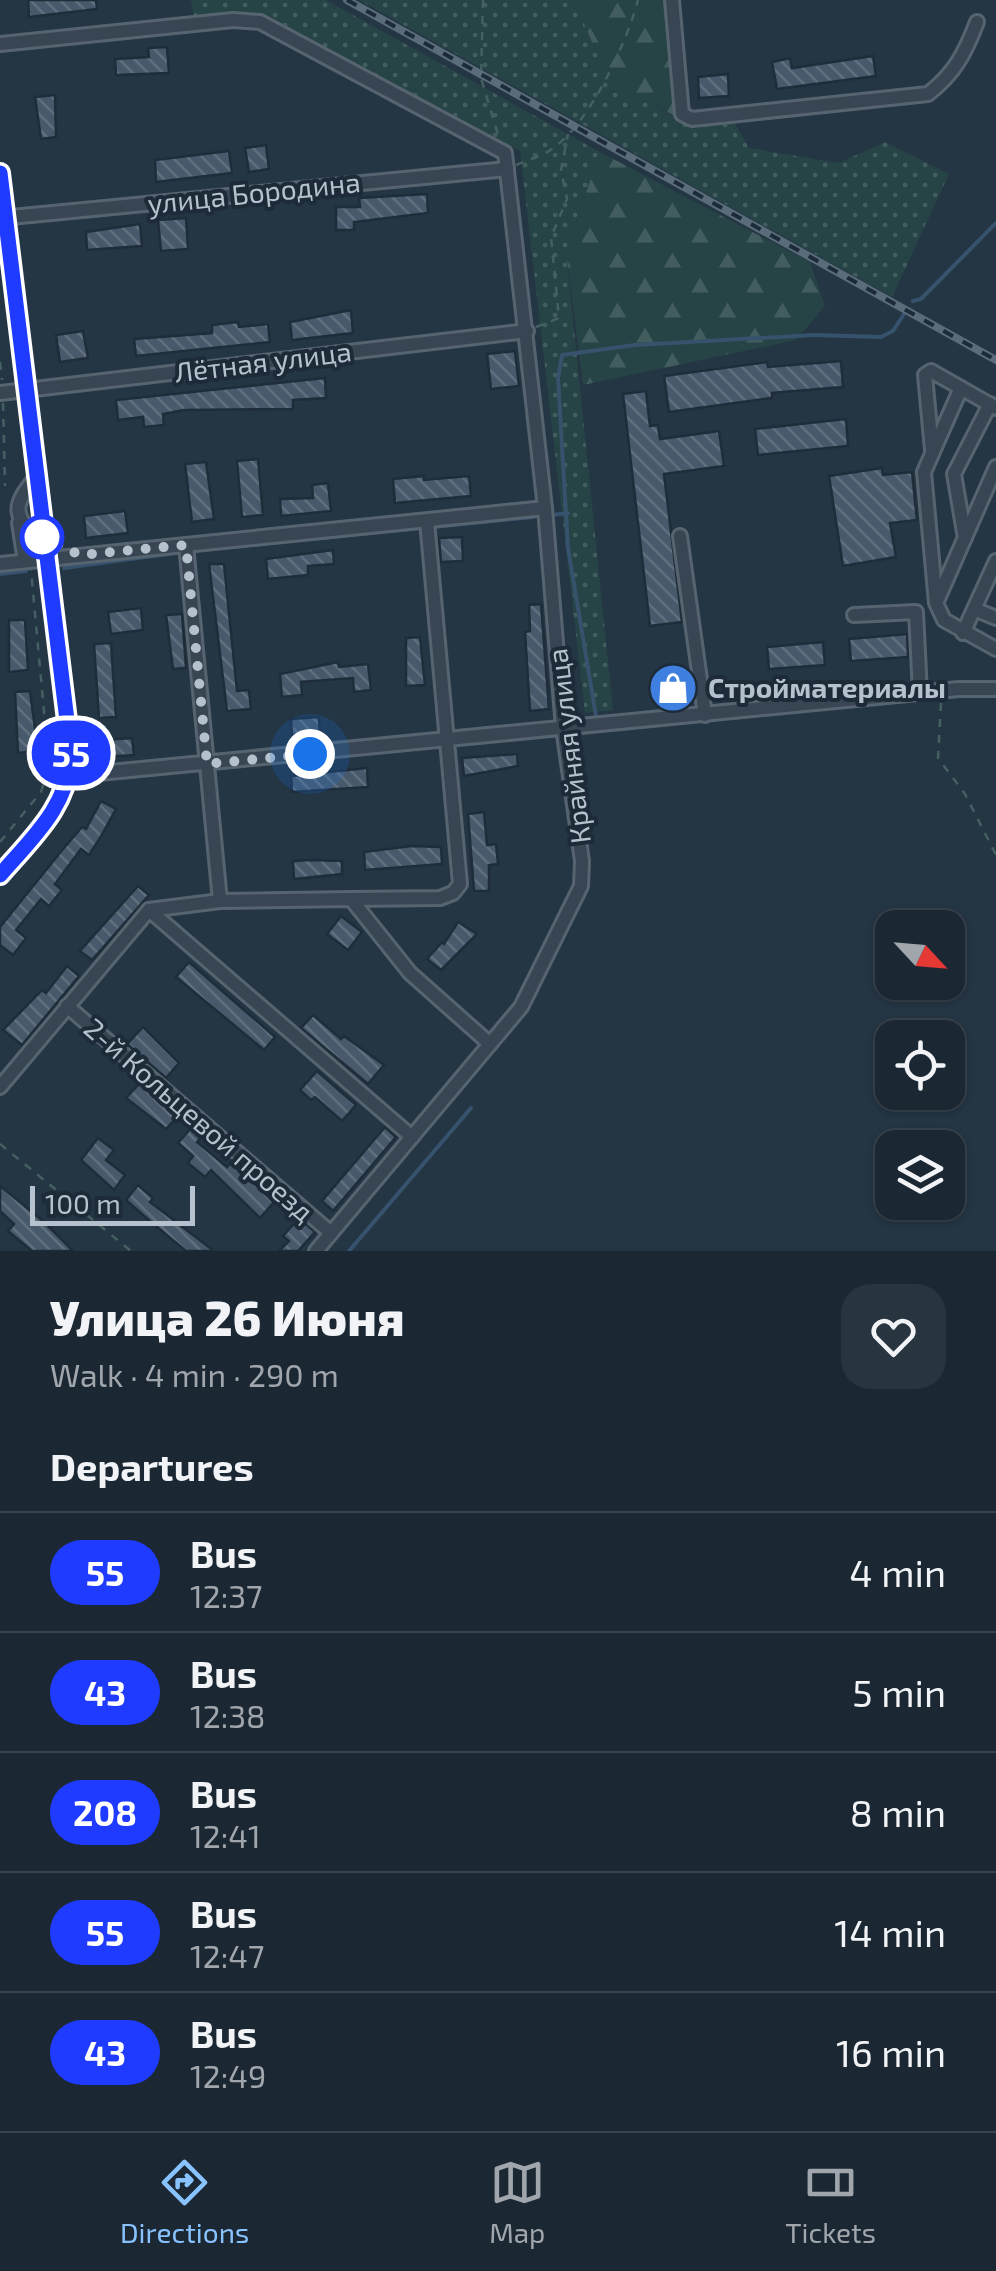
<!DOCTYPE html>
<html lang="en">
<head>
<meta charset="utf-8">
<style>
	:root { --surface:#1b2833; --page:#28343f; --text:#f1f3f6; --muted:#a0a6ac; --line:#39444e; --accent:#88c3ff }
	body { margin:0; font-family:"Exo 2",sans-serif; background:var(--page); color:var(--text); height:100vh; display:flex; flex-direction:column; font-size:38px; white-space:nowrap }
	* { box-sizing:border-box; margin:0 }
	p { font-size:32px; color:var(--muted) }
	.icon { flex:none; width:55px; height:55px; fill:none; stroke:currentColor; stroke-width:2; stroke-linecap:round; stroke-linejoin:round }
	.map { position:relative; height:1251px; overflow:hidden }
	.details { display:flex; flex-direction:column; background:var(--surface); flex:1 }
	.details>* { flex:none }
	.badge { padding:0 20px; border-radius:32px; font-size:35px; line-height:65px }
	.needle { width:65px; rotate:116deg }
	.fabs { position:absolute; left:875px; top:910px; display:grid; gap:20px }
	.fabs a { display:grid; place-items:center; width:90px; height:90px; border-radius:20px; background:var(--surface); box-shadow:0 2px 8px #0004,0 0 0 2px var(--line); font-size:50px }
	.scale { position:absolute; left:30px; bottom:25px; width:165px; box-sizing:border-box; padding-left:10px; border:5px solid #b5c1cd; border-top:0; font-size:28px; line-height:35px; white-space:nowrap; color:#b5c1cd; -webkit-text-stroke:8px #1d2b39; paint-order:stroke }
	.you { position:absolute; width:50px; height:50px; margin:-25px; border:8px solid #fff; border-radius:50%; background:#1a73e8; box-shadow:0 0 0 15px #1a73e833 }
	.map>.badge { position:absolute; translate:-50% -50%; box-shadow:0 0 0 5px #fff }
	h2 { padding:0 50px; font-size:38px; line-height:90px }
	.round { display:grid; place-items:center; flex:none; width:105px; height:105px; border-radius:30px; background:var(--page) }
	.overview { display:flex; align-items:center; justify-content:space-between; height:170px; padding:0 50px }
	h1 { font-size:48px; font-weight:800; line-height:75px }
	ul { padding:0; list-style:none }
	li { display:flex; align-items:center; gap:30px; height:120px; padding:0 50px; border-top:2px solid var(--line) }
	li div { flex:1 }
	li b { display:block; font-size:38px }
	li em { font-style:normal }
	li .badge { min-width:110px; font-weight:700; text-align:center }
	.menu { display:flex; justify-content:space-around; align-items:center; height:140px; border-top:2px solid var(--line); background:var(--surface); font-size:28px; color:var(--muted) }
	.menu a { display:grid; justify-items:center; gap:5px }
	.menu .on { color:var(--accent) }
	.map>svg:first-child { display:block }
</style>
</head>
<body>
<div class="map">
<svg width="996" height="1251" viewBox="0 0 996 1251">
	<defs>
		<pattern id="grass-dots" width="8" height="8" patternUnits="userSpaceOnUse" patternTransform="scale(2.5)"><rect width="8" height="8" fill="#264445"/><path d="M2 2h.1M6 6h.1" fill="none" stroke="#435d5f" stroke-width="1.8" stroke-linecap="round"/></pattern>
		<pattern id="forest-firs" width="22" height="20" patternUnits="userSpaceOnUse" patternTransform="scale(2.5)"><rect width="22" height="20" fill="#264445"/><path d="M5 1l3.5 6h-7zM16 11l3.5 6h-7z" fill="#435d5f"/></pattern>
		<pattern id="building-back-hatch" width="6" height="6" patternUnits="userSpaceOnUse" patternTransform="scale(2.5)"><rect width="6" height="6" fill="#47596a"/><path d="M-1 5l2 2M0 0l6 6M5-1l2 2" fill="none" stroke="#5f6f7e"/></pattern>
	</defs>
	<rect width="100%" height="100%" fill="#243544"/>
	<g fill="url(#grass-dots)">
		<polygon points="191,0 326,0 600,152 566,251 613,710 585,713 520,151 256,17 194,17"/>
		<polygon points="359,0 574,0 613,91 645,101 689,125 734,122 749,148 839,163 885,142 949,174 892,297"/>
	</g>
	<g fill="url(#forest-firs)">
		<polygon points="574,0 667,0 677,117 645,101 613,91"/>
		<polygon points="600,152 810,262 825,306 796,340 583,385 566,251"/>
	</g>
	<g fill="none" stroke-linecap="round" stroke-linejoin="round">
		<g stroke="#36526c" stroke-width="4">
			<polyline points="913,301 921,299 996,223"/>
			<polyline points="552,515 568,513"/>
			<polyline points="433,527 533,517"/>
			<polyline points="192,551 421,528"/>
			<polyline points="64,568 183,552"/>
			<polyline points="0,574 26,571"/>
			<polyline points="596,716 568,548 558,378 562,355 635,345 814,335 881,337 893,331 904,314"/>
			<polyline points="349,1251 471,1108"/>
		</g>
	</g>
	<g fill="url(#building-back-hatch)" stroke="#1f2d3a" stroke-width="2.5">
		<polygon points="28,0 96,0 97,9 29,17"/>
		<polygon points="167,47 169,73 116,75 115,59 149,57 148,48"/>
		<polygon points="873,56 876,76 777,89 772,62 790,58 792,68"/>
		<polygon points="728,74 729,96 699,98 698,77"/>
		<polygon points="55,95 56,137 41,139 35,97"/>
		<polygon points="266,145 269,169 249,172 245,148"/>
		<polygon points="229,151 232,173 156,182 155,160"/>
		<polygon points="427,194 428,213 354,222 354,230 336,230 336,207 360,207 359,198"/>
		<polygon points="186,218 188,249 161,251 158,220"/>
		<polygon points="140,224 142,246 87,250 86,232"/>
		<polygon points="351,310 353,333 292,340 290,322"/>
		<polygon points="238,322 239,327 268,324 270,342 136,356 134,339 212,333 212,325"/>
		<polygon points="83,331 88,358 60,362 56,335"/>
		<polygon points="515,351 519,386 491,389 487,354"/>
		<polygon points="841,361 843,387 772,393 772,398 669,412 664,376 767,362 768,367"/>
		<polygon points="325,378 326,398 293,400 293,409 184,410 163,414 164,425 144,427 143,417 118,420 116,400"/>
		<polygon points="646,391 650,426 658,425 660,439 719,431 724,466 664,474 682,622 650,626 623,394"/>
		<polygon points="846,419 848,446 758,455 755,429"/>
		<polygon points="258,459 263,515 242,517 237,461"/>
		<polygon points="206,462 214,519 192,522 185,464"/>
		<polygon points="882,468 883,475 912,472 917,520 890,523 896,557 843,566 829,476"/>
		<polygon points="424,476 424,480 469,476 471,496 395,503 393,479"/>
		<polygon points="328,483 331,511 281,516 280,499 313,498 312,485"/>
		<polygon points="125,511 128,533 86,538 84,516"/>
		<polygon points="462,537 463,561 441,562 439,538"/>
		<polygon points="333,550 334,564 308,566 308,575 268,579 266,559"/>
		<polygon points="209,564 224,564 237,691 249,690 251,709 227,711"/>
		<polygon points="541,604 549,709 530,711 525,632 530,631 529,605"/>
		<polygon points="141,608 143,630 111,634 108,612"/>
		<polygon points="182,614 186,668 173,669 166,615"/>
		<polygon points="9,620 25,620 28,670 9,672"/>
		<polygon points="907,634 908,657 851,661 849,639"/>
		<polygon points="420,637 425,685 406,686 406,638"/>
		<polygon points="823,642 825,665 769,669 767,647"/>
		<polygon points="111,643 116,717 99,718 94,644"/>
		<polygon points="338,662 339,667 368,664 371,690 354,692 353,678 301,682 302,695 282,697 280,674"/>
		<polygon points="685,671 688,692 662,695 660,674"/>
		<polygon points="30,691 38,751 18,753 15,692"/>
		<polygon points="319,717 320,735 292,737 291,719"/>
		<polygon points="132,738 134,755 104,757 103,740"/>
		<polygon points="517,754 518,766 464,776 462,758"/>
		<polygon points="367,768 368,787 292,792 291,776"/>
		<polygon points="101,801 116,809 100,838 89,855 81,849 55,884 62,890 49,906 41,899 16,930 26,938 13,955 0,945 0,927 63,849 82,827 86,829"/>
		<polygon points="484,812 487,845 496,844 498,864 489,865 489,891 474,891 468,814"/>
		<polygon points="411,846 441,847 442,864 365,870 364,852"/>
		<polygon points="310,860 342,861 342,874 294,879 293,861"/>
		<polygon points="138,886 149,895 92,960 80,951"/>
		<polygon points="341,916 362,932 348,950 327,934"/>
		<polygon points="458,922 477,934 441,970 427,959 442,942 444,944"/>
		<polygon points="189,962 275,1037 264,1050 176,977"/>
		<polygon points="67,966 79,976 22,1045 3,1030 42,990 46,993"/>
		<polygon points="313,1015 341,1039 344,1036 384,1065 368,1084 301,1028"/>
		<polygon points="143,1027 179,1063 166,1078 127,1044"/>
		<polygon points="317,1071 356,1105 342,1121 315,1097 311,1100 300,1090"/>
		<polygon points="139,1084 178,1116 166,1129 126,1098"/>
		<polygon points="385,1127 396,1137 333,1211 322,1201"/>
		<polygon points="191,1128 201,1137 197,1142 227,1167 231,1162 274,1202 260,1218 211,1170 205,1177 188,1163 193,1156 178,1143"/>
		<polygon points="98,1138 114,1150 106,1160 125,1175 114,1190 81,1160"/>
		<polygon points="138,1185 153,1198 150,1202 214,1251 186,1251 151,1222 126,1200"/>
		<polygon points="0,1186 43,1221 73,1251 32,1251 8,1231 14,1224 0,1211"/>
		<polygon points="299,1218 315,1232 298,1251 279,1251 289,1241 283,1236"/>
	</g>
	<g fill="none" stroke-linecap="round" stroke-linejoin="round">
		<g stroke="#566470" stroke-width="18">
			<g id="minor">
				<path d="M 672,0 L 682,114 L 692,119 L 928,94 C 955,73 965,53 977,22"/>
				<polyline points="0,44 233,20 260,22 505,153 545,508 563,728 582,861 581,886 521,1007 316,1251"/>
				<polyline points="0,218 507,169"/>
				<polyline points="961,388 924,472 936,603 944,620 996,649"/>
				<polyline points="0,393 527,331"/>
				<polyline points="932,450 925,375 931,371 996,408"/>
				<path d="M 35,479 C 4,513 22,520 44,550"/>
				<polyline points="19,523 25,561"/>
				<polyline points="680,536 705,715"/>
				<polyline points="965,538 954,474 990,404"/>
				<polyline points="186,545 220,901"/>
				<polyline points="0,564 545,508"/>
				<polyline points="937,601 996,467"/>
				<polyline points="974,609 996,618"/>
				<polyline points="854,615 916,612 920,693"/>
				<polyline points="963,633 996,561"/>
				<polyline points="69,776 959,689 996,689"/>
				<polyline points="351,899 440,898 453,893 460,884 427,521"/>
				<polyline points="149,910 412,1137"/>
				<polyline points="67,1006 331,1233"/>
				<polyline points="0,1087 149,910 220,901 351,899 410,973 490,1044"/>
			</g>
		</g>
		<g stroke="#45525f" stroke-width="20">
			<path id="major" d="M 0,172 L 71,753 C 70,805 32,838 0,875"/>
		</g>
		<g stroke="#446061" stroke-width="2.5" stroke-dasharray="8 8" stroke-linecap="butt">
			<polyline points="483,0 481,78 499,138"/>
			<path d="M 516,165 C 528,160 542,156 552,149 C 590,123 627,42 638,0"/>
			<polyline points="536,327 559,318 551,237 567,199 561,170 568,134"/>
			<polyline points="0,362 2,380"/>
			<polyline points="3,403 5,486"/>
			<polyline points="941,703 938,758 965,794 996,855"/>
			<polyline points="0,842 41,792 49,766 31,570"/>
			<polyline points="0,1144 131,1251"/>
		</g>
		<use href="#minor" stroke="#384653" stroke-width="12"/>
		<use href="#major" stroke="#566573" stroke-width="15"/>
		<g stroke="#5a6b7a" stroke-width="8">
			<polyline id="rail" points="347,0 996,360"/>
		</g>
		<use href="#rail" stroke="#1d2b39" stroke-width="4" stroke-dasharray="11" stroke-linecap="butt"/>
	</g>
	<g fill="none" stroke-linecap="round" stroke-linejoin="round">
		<g stroke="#fff" stroke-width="22">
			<path id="line" d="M 0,173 L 71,753 C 69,806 32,838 0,875"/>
		</g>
		<use href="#line" stroke="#1f3bff" stroke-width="15"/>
		<polyline stroke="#b5c1cd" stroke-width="10" stroke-dasharray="0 18" points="42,537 80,555 186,545 207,764 310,754"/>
	</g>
	<defs>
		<g id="shop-disc" transform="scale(2.5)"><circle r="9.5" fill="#3f7fe0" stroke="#1d2b39"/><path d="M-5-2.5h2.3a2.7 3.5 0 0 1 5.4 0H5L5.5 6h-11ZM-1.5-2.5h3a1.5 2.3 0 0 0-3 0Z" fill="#fff"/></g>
	</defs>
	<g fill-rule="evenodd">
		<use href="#shop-disc" x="673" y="688"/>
	</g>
	<circle fill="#fff" stroke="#1f3bff" stroke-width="5" cx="42" cy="537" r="20"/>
	<g text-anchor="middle" stroke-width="8" stroke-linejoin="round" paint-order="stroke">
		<g font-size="28" fill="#b5c1cd" stroke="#1d2b39">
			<text transform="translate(254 193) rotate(-6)" y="10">улица Бородина</text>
			<text transform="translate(263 362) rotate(-7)" y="10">Лётная улица</text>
			<text transform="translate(569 746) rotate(-97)" y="10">Крайняя улица</text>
			<text transform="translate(199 1120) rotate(41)" y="10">2-й Кольцевой проезд</text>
		</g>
		<g font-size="28" font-weight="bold" fill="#b5c1cd" stroke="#1d2b39" text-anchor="start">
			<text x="708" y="698">Стройматериалы</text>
		</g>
	</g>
</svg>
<div class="fabs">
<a><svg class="needle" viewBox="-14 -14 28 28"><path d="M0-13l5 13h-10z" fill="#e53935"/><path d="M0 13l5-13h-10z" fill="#a0a6ac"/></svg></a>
<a><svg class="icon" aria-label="locate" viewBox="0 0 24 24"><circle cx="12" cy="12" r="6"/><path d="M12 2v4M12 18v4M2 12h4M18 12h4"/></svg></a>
<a><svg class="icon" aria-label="layers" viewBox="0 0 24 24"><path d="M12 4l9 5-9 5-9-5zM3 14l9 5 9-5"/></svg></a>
</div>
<div class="scale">100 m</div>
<div class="you" style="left:310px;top:754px"></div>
<b class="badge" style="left:71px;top:753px;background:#1f3bff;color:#fff">55</b>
</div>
<section class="details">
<div class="overview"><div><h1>Улица 26 Июня</h1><p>Walk · 4 min · 290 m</p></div><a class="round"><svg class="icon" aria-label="heart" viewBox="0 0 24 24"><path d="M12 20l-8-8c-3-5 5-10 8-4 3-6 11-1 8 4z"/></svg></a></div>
<h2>Departures</h2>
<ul>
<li><span class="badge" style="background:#1f3bff;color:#fff">55</span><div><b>Bus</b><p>12:37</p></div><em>4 min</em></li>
<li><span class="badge" style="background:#1f3bff;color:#fff">43</span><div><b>Bus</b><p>12:38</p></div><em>5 min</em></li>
<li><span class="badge" style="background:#1f3bff;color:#fff">208</span><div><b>Bus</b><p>12:41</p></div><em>8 min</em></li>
<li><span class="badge" style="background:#1f3bff;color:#fff">55</span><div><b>Bus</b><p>12:47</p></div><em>14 min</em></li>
<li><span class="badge" style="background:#1f3bff;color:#fff">43</span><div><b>Bus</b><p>12:49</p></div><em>16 min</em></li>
</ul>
</section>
<nav class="menu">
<a class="on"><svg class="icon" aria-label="directions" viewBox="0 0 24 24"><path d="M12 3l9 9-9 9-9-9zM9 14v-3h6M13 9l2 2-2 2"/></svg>Directions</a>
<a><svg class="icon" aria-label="map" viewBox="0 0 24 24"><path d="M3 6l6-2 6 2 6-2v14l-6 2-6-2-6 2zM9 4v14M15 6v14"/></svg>Map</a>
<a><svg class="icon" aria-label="tickets" viewBox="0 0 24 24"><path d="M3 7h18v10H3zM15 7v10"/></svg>Tickets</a>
</nav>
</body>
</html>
